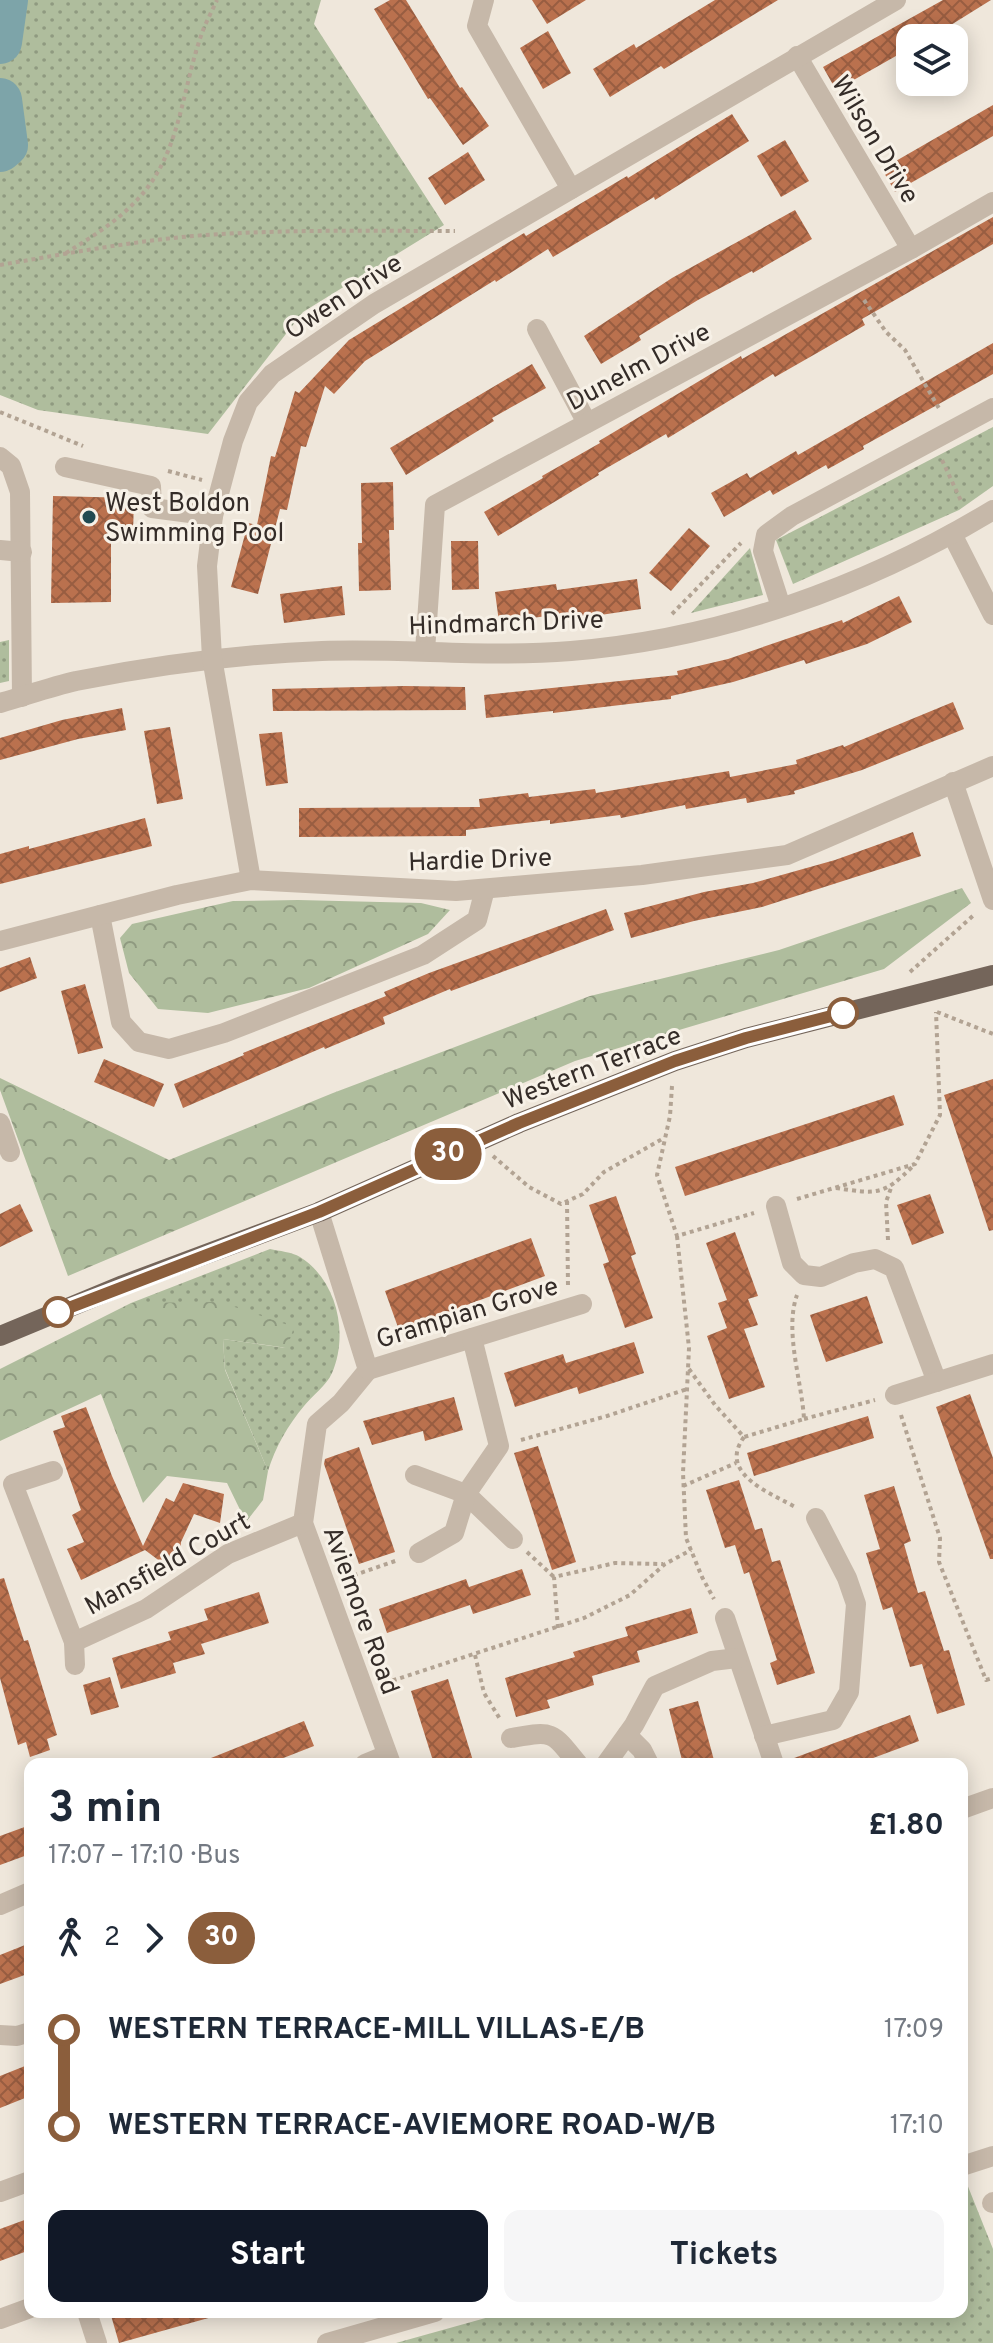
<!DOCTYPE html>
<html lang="en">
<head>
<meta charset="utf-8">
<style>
	:root { --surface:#fff; --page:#f6f6f7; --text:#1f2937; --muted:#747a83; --accent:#111827 }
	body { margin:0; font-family:Overpass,sans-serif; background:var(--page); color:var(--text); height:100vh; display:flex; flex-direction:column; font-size:30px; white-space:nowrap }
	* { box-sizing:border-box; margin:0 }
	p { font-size:26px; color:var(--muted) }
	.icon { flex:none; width:44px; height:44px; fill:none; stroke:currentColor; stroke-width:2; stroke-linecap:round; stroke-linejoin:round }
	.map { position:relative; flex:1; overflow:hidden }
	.sheet { position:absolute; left:24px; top:1758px; width:944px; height:560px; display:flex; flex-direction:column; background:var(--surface); border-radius:16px; box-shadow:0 4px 20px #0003 }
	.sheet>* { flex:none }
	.badge { padding:0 16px; border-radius:26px; font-size:28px; line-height:52px }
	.controls { position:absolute; left:896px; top:24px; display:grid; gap:16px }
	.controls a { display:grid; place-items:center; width:72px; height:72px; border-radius:16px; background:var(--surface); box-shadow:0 4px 20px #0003; font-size:40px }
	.map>.badge { position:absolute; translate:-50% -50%; box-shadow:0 0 0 4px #fff }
	.legs { display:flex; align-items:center; gap:12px; height:88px; padding:0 24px; font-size:26px }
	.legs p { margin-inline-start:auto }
	.head { display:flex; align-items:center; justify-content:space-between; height:136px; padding:0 24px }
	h1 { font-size:44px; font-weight:700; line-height:60px }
	.action { display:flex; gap:16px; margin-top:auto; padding:16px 24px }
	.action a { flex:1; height:92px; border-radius:16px; background:var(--accent); color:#fff; font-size:32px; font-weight:700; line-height:92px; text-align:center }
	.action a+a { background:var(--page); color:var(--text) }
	ul { padding:0 24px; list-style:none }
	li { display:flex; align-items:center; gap:28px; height:96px; font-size:30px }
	li i { display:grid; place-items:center; width:12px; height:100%; margin:0 10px; background:currentColor }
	li i::after { content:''; width:20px; height:20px; margin:-10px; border:6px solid; border-radius:50%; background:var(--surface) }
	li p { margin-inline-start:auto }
	li:first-child i { background:linear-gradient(#0000 50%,currentColor 0) }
	li:last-child i { background:linear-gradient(currentColor 50%,#0000 0) }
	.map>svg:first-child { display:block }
</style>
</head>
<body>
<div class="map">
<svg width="993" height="2343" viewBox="0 0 993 2343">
	<defs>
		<pattern id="green-dots" width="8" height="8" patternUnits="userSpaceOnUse" patternTransform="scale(2)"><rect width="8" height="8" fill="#afbd9d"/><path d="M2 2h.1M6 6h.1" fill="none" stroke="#8f9a80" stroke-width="1.8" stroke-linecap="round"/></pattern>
		<pattern id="forest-crowns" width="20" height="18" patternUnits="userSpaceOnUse" patternTransform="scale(2)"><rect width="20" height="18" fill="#afbd9d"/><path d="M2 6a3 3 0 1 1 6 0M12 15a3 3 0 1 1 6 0" fill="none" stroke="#8f9a80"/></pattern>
		<pattern id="building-cross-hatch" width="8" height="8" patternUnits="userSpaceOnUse" patternTransform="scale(2)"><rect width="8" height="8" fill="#ba714e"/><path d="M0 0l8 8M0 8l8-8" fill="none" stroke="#985d41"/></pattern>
	</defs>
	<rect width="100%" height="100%" fill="#efe7db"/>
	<g fill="url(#green-dots)">
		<polygon points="0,0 321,0 314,24 444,225 303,312 208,434 38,410 0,395"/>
		<polygon points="993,427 993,486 959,510 793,584 776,540"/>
		<polygon points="750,548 763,595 691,613"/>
		<polygon points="9,640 9,681 0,683 0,642"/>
		<path d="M 270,1249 C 279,1251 292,1252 300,1257 C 337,1280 349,1334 332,1373 C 327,1385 312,1396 304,1406 C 288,1425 275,1448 268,1471 L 225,1369 L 223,1339 L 286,1348 L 131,1303 Z"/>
		<polygon points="967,2184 993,2249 993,2343 396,2343 507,2312 962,2312 962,2185"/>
	</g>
	<g fill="url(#forest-crowns)">
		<polygon points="962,888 971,903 884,969 575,1061 68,1276 0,1090 0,1078 169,1160 333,1093 590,996 779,950"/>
		<polygon points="298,900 421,903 450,910 428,934 309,988 208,1013 158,1009 129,973 120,938 132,924 233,901"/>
		<polygon points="220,1302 294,1327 287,1348 223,1339 225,1370 268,1471 263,1500 246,1522 227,1483 167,1476 143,1503 101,1394 0,1441 0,1369 131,1303"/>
	</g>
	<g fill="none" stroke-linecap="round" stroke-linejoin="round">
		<g stroke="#7da4a9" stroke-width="44">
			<polyline points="0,42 6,0"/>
			<polyline points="0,100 6,145 0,150"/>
		</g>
	</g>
	<g fill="url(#building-cross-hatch)">
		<polygon points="390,0 406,0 460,88 462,87 489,126 463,145 430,98 428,99 374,9"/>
		<polygon points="532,0 586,0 547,24"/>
		<polygon points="715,0 778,0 664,69 661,66 610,97 593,69 634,44 636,48"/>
		<polygon points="943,0 991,0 930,38 910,38 910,48 836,90 823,67"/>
		<polygon points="548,31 571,73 543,89 520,48"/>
		<polygon points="993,105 993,136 895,192 882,169"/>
		<polygon points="732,114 749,141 655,200 654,197 553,257 548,249 496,282 495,280 365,361 334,394 325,386 306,447 301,446 287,510 280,509 258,594 231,587 248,523 257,525 271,456 275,457 295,391 299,393 349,340 524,233 526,236 627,176 628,178"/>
		<polygon points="785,140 809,181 781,197 757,156"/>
		<polygon points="468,152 485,180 445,205 428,178"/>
		<polygon points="795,210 812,239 753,273 752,271 698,300 639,336 641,340 601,364 584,336 672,278"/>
		<polygon points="993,217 993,244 862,319 865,325 824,349 775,377 773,374 668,438 666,434 598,473 599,475 498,536 484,512 543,478 542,476 600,443 599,441 741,356 742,359"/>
		<polygon points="993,343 993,374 863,446 864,449 828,469 826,465 773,495 770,490 724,517 711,493 747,473 750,478 796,451 798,455"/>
		<polygon points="532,364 546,388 492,418 494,421 406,475 390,448"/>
		<polygon points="393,482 394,530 389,530 391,590 359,591 358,543 362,543 361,483"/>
		<polygon points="53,496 134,498 133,534 111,534 111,602 51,603"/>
		<polygon points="689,528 710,546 671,591 649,573"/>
		<polygon points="451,541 478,541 479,589 452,590"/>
		<polygon points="637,579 641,609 580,618 579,612 499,622 495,592 556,584 557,590"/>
		<polygon points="342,586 345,615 284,623 280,594"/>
		<polygon points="899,596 912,622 867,644 806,664 804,660 733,682 671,696 671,699 553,713 553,711 486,718 484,695 678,675 677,671 728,659 842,620 843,623"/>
		<polygon points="405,686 465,687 466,710 273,711 272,689"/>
		<polygon points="953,702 964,729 862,770 794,791 795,794 747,803 746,798 686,809 685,805 621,818 620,815 550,824 550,820 466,830 466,836 299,837 299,808 480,807 479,799 528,793 529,797 595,789 596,793 729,771 730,777 797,764 796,760 843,745 844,747"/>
		<polygon points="122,708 126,730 78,739 0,760 0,738 62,720"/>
		<polygon points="170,727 183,799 157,804 144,731"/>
		<polygon points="282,732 288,783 266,786 259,734"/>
		<polygon points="145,818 152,846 0,884 0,854 29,846 29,849"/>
		<polygon points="913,832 921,856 762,907 694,921 631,938 624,913 704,892 753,883 835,860"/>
		<polygon points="606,909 614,930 451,991 450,989 383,1017 385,1024 325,1049 324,1047 183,1108 174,1084 244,1055 243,1053 386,996 384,992 429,973"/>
		<polygon points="30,957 37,978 0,992 0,968"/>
		<polygon points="85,984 103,1048 78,1054 61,991"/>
		<polygon points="104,1059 164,1084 154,1107 94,1082"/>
		<polygon points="993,1079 993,1230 989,1231 944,1095"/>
		<polygon points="894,1095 904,1125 685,1196 675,1167"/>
		<polygon points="930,1194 944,1233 912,1245 897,1205"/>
		<polygon points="616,1196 636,1254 631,1256 653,1318 625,1328 603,1264 609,1262 589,1205"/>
		<polygon points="20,1204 33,1231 0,1247 0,1214"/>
		<polygon points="735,1232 758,1296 748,1299 758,1325 744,1329 765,1387 729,1399 707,1336 727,1328 718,1303 727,1300 706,1243"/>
		<polygon points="531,1238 545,1276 399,1330 385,1291"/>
		<polygon points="867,1296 883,1343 826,1362 810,1315"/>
		<polygon points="634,1342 644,1373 579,1394 577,1387 515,1407 504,1373 563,1354 566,1363"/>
		<polygon points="970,1394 993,1458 993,1559 990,1559 936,1407"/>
		<polygon points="454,1397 463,1430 425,1441 423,1431 372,1445 363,1421"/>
		<polygon points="86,1407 112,1476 143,1546 166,1498 174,1502 183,1483 224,1494 220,1523 194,1514 181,1542 180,1553 172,1561 161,1562 145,1550 81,1580 67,1549 84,1542 72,1515 81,1510 53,1431 65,1427 61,1416"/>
		<polygon points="868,1416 874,1438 754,1476 747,1453"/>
		<polygon points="538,1446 576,1562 552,1570 514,1453"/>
		<polygon points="359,1447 395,1552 359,1564 324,1464 325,1459"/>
		<polygon points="739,1480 755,1530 762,1528 772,1562 780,1560 815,1673 777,1685 770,1663 777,1660 749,1572 744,1574 735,1545 725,1548 706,1490"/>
		<polygon points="894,1486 911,1541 904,1544 918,1593 925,1591 944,1651 949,1650 965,1705 937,1714 922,1664 910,1667 892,1607 883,1610 866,1553 880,1549 864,1495"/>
		<polygon points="522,1569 531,1595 473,1614 470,1605 387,1633 379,1609 466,1579 469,1587"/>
		<polygon points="4,1578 24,1641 28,1640 57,1735 47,1739 50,1750 30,1757 26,1742 18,1745 0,1678 0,1579"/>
		<polygon points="259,1592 269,1623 201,1644 205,1654 173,1663 176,1673 121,1689 112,1658 171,1640 168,1632 208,1620 204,1609"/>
		<polygon points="691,1608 698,1633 637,1651 640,1662 592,1676 594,1685 547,1700 550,1708 516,1717 505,1678 575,1657 573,1652 628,1636 625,1627"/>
		<polygon points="110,1677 119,1707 91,1715 83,1685"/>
		<polygon points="448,1679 474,1764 434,1764 411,1691"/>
		<polygon points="698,1701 715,1764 683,1764 669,1709"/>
		<polygon points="910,1715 919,1741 857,1764 787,1764 786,1761"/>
		<polygon points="304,1721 314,1746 268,1764 196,1764"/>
		<polygon points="30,1825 30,1854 0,1865 0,1836"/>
		<polygon points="30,1943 30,1973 0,1984 0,1955"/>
		<polygon points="30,2064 30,2096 0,2108 0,2076"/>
		<polygon points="30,2218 30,2250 0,2261 0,2229"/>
		<polygon points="110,2312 211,2312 212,2317 119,2343"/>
	</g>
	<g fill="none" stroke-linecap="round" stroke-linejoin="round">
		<g stroke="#b2a393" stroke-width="4" stroke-dasharray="4 4" stroke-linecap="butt">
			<path d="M 66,253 C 90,238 115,223 135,202 C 181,156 181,91 202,33 C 206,22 212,11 217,0"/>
			<path d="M 0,265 C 64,254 128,242 193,236 C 280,229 368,231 455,231"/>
			<polyline points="864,300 886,332 905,350 940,410"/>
			<polyline points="0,412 83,446"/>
			<polyline points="942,460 962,503"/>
			<polyline points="168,471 202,480"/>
			<polyline points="672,614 741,543"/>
			<polyline points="910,972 975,914"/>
			<polyline points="937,1012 993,1034"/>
			<polyline points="672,1086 670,1116 657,1175 677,1236 754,1213"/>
			<polyline points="493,1156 529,1187 561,1204 583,1194 604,1172 664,1138"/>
			<path d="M 836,1188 C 877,1194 883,1196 913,1166"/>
			<polyline points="797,1199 915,1164 940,1115 936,1012"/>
			<polyline points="567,1201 568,1287"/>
			<polyline points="677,1236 689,1348 683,1473 686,1538 702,1577 714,1599"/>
			<polyline points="888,1240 886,1202 891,1188"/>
			<path d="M 689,1369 L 715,1405 L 744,1437 L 804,1419 C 802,1382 784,1331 797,1295"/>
			<polyline points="901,1415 940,1538 939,1562 986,1680 993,1678"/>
			<polyline points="804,1419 875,1400"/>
			<path d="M 744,1437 C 717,1474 771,1493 797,1508"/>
			<polyline points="521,1440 607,1416 687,1389"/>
			<polyline points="683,1486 736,1463"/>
			<polyline points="527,1552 554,1577"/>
			<polyline points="346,1578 398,1560"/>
			<polyline points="558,1628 554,1577 615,1563 663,1564"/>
			<polyline points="475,1655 484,1693 500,1719"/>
			<polyline points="385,1683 584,1618 630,1595 665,1564 691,1550"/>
		</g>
		<g stroke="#c6b8a9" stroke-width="20">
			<polyline points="484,0 477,26 571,189"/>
			<polyline points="797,56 911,249"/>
			<polyline points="537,329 587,423"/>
			<polyline points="0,457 11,466 20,492 22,697"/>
			<polyline points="65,467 151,486 152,508 213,516"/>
			<polyline points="952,534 993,615"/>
			<polyline points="0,550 22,552"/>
			<polyline points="781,607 763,551 766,535 792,516 993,408"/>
			<polyline points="425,651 435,505 911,249 993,202"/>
			<path d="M 0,703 C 25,696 50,687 76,681 C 157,665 239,654 322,651 C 405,648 488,658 571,651 C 719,639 866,587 993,510"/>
			<polyline points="953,782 993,900"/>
			<polyline points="251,880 212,658 207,566 213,516 233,441 248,402 272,374 374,304 896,0"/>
			<polyline points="100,915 121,1022 139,1042 169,1049 224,1033 423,955 477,920 485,889"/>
			<polyline points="0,941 177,895 251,880 456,891 642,875 787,855 993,766"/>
			<polyline points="0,1123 10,1152"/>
			<polyline points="776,1206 792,1263 804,1275 821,1277 854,1263 875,1259 894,1268 937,1382"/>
			<polyline points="319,1212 368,1370 341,1403 317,1424 303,1523 391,1764"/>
			<polyline points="368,1370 582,1304"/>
			<polyline points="895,1395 993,1364"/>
			<polyline points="53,1471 13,1484 74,1642 146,1609 228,1554 303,1523"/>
			<polyline points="415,1475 466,1494 513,1539"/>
			<polyline points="419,1553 454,1533 466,1494 499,1446 472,1338"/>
			<polyline points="725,1618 774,1764"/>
			<polyline points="74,1642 75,1665"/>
			<polyline points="627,1735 642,1750 649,1764"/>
			<polyline points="764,1736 833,1720 849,1692 856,1604 847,1578 816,1518"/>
			<path d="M 511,1738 C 553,1731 551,1730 578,1764"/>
			<polyline points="365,1764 387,1755"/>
			<polyline points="606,1764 634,1725 655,1686 712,1661 737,1658"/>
			<polyline points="962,1809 993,1798"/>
			<polyline points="0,1905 30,1892"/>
			<polyline points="0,2035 17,2036 30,2032"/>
			<polyline points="962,2166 993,2156"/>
			<polyline points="0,2192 30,2181"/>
			<polyline points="992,2203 993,2202"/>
			<polyline points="87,2312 97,2343"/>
			<polyline points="0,2319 30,2308"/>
			<polyline points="327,2343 435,2312"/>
		</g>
		<polyline stroke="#74655a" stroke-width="20" points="0,1336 123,1285 319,1212 519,1123 675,1061 746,1038 993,975"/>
	</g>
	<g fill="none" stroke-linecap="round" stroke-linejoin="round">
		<g stroke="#fff" stroke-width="18">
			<polyline id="line-1" points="58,1312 319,1212 519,1123 675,1061 746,1038 843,1013"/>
		</g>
		<use href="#line-1" stroke="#8b5e3c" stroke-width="12"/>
	</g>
	<circle fill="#214a51" stroke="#f7f1e7" stroke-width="3" cx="89" cy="517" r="8"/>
	<g fill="#fff" stroke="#8b5e3c" stroke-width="4">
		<circle cx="843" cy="1013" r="14"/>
		<circle cx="58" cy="1312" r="14"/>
	</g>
	<g text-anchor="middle" stroke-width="6" stroke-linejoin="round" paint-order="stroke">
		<g font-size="26" fill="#342c28" stroke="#f7f1e7">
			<text transform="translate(876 139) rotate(59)" y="9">Wilson Drive</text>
			<text transform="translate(343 296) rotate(-33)" y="9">Owen Drive</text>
			<text transform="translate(638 366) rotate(-28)" y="9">Dunelm Drive</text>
			<text transform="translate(506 622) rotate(-2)" y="9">Hindmarch Drive</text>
			<text transform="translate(480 859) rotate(-2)" y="9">Hardie Drive</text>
			<text transform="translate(592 1067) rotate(-21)" y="9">Western Terrace</text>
			<text transform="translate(467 1312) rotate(-17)" y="9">Grampian Grove</text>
			<text transform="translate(167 1563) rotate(-29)" y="9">Mansfield Court</text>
			<text transform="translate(362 1610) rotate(70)" y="9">Aviemore Road</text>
		</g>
		<g font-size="26" fill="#342c28" stroke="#f7f1e7" text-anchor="start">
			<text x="105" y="511">West Boldon<tspan x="105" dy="30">Swimming Pool</tspan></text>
		</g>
	</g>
</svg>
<div class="controls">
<a><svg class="icon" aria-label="layers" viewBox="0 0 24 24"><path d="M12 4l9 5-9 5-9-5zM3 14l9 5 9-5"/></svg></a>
</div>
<b class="badge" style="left:448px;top:1154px;background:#8b5e3c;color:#fff">30</b>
<section class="sheet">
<div class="head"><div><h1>3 min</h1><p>17:07 – 17:10 · Bus</p></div><b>£1.80</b></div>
<div class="legs"><svg class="icon" aria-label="walk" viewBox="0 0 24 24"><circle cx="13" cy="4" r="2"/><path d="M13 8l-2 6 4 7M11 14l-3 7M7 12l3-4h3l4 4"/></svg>2<svg class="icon" aria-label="forward" viewBox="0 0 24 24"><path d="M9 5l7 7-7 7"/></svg><b class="badge" style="background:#8b5e3c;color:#fff">30</b></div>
<ul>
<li><i style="color:#8b5e3c"></i><b>WESTERN TERRACE-MILL VILLAS-E/B</b><p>17:09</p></li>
<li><i style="color:#8b5e3c"></i><b>WESTERN TERRACE-AVIEMORE ROAD-W/B</b><p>17:10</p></li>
</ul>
<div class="action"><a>Start</a><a>Tickets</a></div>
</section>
</div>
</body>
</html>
